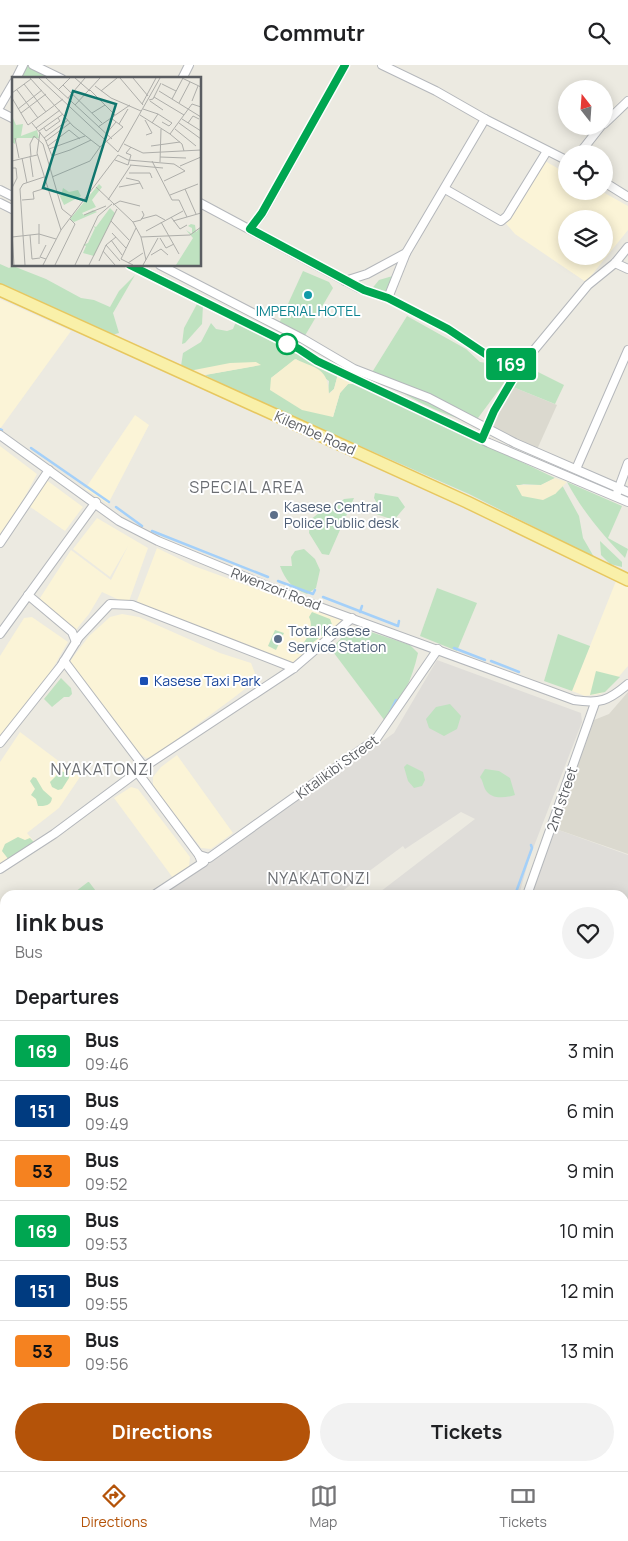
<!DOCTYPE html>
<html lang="en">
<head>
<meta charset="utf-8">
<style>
	:root { --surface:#fff; --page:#f2f2f2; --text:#202124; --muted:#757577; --line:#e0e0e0; --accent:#b45309 }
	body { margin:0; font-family:Manrope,sans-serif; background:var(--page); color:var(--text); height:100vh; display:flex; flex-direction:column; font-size:19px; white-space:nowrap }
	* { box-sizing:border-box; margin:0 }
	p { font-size:16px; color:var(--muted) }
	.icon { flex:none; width:28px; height:28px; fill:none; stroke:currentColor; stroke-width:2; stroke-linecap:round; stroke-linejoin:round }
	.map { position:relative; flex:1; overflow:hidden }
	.panel { position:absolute; left:0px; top:825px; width:629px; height:581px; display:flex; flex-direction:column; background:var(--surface); border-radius:15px 15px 0 0; box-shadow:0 2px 12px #0003 }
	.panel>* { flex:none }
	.badge { padding:0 10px; border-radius:4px; font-size:18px; line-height:32px }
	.needle { width:32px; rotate:343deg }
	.buttons { position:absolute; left:558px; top:15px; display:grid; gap:10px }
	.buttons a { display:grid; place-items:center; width:55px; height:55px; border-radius:50%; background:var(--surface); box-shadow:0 2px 12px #0003; font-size:25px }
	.map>.badge { position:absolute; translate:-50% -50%; box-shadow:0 0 0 2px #fff }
	h2 { padding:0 15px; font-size:19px; line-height:45px }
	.round { display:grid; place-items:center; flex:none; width:52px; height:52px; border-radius:26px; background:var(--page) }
	.summary { display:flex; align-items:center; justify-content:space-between; height:85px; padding:0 15px }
	h1 { font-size:24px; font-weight:700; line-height:38px }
	.action { display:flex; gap:10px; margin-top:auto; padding:10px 15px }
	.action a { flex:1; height:58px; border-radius:30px; background:var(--accent); color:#fff; font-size:20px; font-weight:700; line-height:58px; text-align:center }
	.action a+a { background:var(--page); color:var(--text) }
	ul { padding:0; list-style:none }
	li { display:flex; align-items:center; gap:15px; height:60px; padding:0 15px; border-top:1px solid var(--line) }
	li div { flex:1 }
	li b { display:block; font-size:19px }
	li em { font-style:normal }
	li .badge { min-width:55px; font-weight:700; text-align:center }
	header { display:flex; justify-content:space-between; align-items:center; height:65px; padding:0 15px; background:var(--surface); font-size:22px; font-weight:700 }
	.tabs { display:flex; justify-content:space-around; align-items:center; height:70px; border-top:1px solid var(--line); background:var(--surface); font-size:14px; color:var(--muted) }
	.tabs a { display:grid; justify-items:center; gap:2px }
	.tabs .current { color:var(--accent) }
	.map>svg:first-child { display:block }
</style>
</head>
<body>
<header><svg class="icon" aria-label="menu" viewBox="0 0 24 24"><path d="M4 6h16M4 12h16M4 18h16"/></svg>Commutr<svg class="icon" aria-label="search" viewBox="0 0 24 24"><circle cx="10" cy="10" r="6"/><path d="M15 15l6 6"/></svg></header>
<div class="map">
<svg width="628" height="1406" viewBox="0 0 628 1406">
	<rect width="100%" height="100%" fill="#eceae1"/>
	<g fill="#fbf4d7" fill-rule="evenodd">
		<path d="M 545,96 L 566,108 L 566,126 L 601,126 L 628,141 L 628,165 L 586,217 L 515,169 L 503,155 ZM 566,154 L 604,154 L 604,191 L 566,191 Z"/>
		<polygon points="0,234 71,266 0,364"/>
		<polygon points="135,350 149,360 108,439 85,424"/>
		<polygon points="0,381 37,409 1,477 0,477"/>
		<polygon points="45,414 83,442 65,466 26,439"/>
		<polygon points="97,453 148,483 128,539 102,527 89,549 75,566 43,543 40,533 71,485 111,515 128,481 110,512 73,484"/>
		<polygon points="157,483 194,501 341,555 338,560 292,598 135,541"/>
		<polygon points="616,516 628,522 628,601 608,624 600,629 585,631 572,626"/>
		<polygon points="122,549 139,552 220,588 251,598 256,611 250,620 232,634 153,692 146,693 134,685 72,602 70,596 89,571 110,552"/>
		<polygon points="32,552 68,577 46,615 0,680 0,591 24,553"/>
		<polygon points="20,667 80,712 59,743 27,768 37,780 0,806 0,697"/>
		<polygon points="177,690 233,768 211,784 201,783 153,721 153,712 161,702"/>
		<polygon points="131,722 138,724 190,792 189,802 173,813 114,733"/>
	</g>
	<g fill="#dfddd9">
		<polygon points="437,595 581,648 582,657 529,794 519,830 376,830 475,754 461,747 405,784 403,781 337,830 164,830 224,784 286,744 394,668"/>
		<polygon points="553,763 628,790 628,931 624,929 624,830 530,830"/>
		<polygon points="5,950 5,1060 0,1053 0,952"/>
		<polygon points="624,985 628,987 628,1153 624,1163"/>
		<polygon points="624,1295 628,1297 628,1329 624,1339"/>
		<polygon points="201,1401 278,1401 282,1406 204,1406"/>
		<polygon points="351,1401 495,1401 488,1406 345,1406"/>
		<polygon points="504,1401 598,1401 596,1406 500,1406"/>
	</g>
	<g fill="#dbd9cf">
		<polygon points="513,322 557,340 535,389 491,368 493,351"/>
		<polygon points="628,627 628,789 553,763 594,655 609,649"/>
		<polygon points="628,1153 628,1238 624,1236 624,1163"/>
	</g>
	<g fill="#bfe2c0">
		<polygon points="26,0 53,14 19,14"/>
		<polygon points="0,199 9,203 13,201 46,214 81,233 94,235 110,242 119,226 135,210 113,248 119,268 112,270 0,220"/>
		<polygon points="303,206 329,217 333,223 303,274 297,275 277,263"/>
		<polygon points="396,210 391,233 370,226 379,215"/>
		<polygon points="197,239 203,240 202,259 185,278 182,279 184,263"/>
		<path d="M 407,251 L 466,284 L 480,297 L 500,300 L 507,306 L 504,318 L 475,357 C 438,351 403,328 371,309 Z"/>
		<polygon points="237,254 269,275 338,309 334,324 328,329 329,316 296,294 271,313 333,352 340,328 348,319 359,319 555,413 541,420 520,419 555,429 562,420 579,451 583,473 594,492 469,429 237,327 205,310 260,300 189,306 181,301 183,288 201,277 211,258 216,264 227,266 233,264"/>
		<polygon points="530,303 564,320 555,339 513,322"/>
		<path d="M 567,417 L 622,441 L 608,473 L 628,484 L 625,493 C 602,469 583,447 567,417 Z"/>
		<polygon points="375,428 398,432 405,442 394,455 376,449 378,440 374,433"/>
		<polygon points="354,433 329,490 322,489 309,468 310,455 329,440 336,441 344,434"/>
		<polygon points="600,476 622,497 622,502 610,499 601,490"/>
		<path d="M 304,484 L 315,494 L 320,505 L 316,523 L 307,529 C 293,524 285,515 280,501 L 292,501 L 291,492 L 295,486 Z"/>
		<polygon points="437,523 477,538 457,586 420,571"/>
		<path d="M 312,547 L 330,554 L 333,562 L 298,589 L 296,586 C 305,578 315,564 309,552 Z"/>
		<path d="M 359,563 L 410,580 L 418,588 C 412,615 402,635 385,656 L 331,584 L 345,569 Z"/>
		<polygon points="275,565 284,568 276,585 268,581"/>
		<polygon points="558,569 590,581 572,626 544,616"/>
		<polygon points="596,606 620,612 605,627 590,630"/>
		<polygon points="61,613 71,623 72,629 69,632 64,632 52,642 44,634"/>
		<polygon points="450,639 461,651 457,664 444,671 429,663 426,654 436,642"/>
		<polygon points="407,699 423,707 425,715 422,721 414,723 408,716 404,702"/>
		<path d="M 485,704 L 499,706 L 510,713 L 515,730 C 505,733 491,735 485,724 C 483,720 483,716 480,712 Z"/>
		<polygon points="61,706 69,709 69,713 62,724 58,725 52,722 50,717"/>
		<path d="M 33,712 L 36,713 L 43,725 L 52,733 C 51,741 45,741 38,741 L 36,734 L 31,730 L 35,724 L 30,716 Z"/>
		<polygon points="18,772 25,775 30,773 37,780 9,795 2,786 5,779"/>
		<polygon points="89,817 99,830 71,830 88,817"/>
		<polygon points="0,1053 5,1060 5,1100 0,1092"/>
		<polygon points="624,1236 628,1238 628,1289 624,1288"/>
		<polygon points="628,1364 628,1406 612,1406 614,1401 624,1401 624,1375"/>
		<polygon points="278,1401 353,1401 346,1406 282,1406"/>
	</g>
	<g fill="#f7f0d1">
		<path d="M 295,294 C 317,304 328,303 329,329 L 334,324 L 338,309 L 359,319 L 348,319 L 340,328 L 333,352 L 302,345 L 270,325 L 271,313 Z"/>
		<polygon points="256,297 261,300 205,310 189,306 230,298"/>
		<polygon points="555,413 567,417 555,429 543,435 522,431 516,420 541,420"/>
	</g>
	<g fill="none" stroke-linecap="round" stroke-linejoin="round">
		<g stroke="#a4d0f9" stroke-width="2.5">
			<polyline points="0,364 2,365"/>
			<polyline points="31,383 109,437"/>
			<polyline points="116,442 142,461"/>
			<polyline points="152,466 268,512"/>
			<polyline points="278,516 313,529 315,525"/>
			<polyline points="323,532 398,561 399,556"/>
			<polyline points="360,547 362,541"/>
			<polyline points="454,583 485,595"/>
			<polyline points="491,596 519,607"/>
			<polyline points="390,647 396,635"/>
			<polyline points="515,830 532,783 531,780"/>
			<polyline points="624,1231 628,1233"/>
		</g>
		<g stroke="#b4b7bb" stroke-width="10">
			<g id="minor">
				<polyline points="33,0 62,14"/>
				<polyline points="382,0 436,26 485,54 566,95"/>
				<polyline points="16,14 23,0"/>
				<polyline points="182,14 189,0"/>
				<polyline points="0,41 14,17"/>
				<polyline points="0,47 14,54"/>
				<polyline points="604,59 628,36"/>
				<polyline points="579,89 601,61"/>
				<polyline points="604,117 628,132"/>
				<polyline points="445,124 501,156 507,151 547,86"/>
				<polyline points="0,125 14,132"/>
				<polyline points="0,138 14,145"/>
				<polyline points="200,138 359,223 388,233 448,264 490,292 520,302"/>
				<polyline points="250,164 262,149 345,0"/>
				<polyline points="615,198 628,204"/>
				<polyline points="131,200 299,284 317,296 489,378 628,437"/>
				<polyline points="160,200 303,274 354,304 429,333 515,378 628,427"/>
				<polyline points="345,216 367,209 406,188 485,54"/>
				<polyline points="388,233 406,188"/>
				<polyline points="485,368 494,346 520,302 588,220 615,198 628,182"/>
				<path d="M 0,370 L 119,456 L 158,476 L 306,537 L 574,635 C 600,639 608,636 628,619"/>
				<polyline points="576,404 628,285"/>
				<polyline points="617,428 628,398"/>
				<polyline points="0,478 49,405"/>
				<polyline points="28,530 72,567 76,577"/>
				<polyline points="0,569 96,437"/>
				<polyline points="64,596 144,702"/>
				<polyline points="0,678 61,601 79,572 110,539 132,540 294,603"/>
				<polyline points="138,708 199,790 202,798"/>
				<polyline points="199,790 209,793 376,674 438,584"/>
				<polyline points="0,804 54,769 144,702 294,603 352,553"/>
				<polyline points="154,830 204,797"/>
				<polyline points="527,830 595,638"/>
				<polyline points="0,939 5,935"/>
				<polyline points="0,1103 5,1110"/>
				<polyline points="191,1401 194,1406"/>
				<polyline points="21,1406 28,1401"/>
			</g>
		</g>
		<g stroke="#b4b7bb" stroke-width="11">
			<g id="tertiary">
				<polyline points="0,1314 5,1323"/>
				<polyline points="51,1401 54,1406"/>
			</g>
		</g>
		<g stroke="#e7c75f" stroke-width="14">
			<polyline id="primary" points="0,225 467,437 628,515"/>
		</g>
		<g stroke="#dda610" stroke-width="15">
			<g id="trunk">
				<polyline points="624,1354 628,1344"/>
				<polyline points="602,1406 604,1401"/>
			</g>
		</g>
		<use href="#minor" stroke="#fff" stroke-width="8"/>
		<use href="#tertiary" stroke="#fff" stroke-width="9"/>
		<use href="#primary" stroke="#f9f0a9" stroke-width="11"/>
		<use href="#trunk" stroke="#f7e89c" stroke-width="12"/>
	</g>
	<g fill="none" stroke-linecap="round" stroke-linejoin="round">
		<g stroke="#fff" stroke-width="11">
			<polyline id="line" points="130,200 299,284 317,296 482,374 494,346 520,302 490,292 448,264 388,233 364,225 250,164 262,148 345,0"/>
		</g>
		<use href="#line" stroke="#00a651" stroke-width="8"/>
	</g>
	<circle fill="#0f9aa8" stroke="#fff" stroke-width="2" cx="308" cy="230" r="5"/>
	<circle fill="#fff" stroke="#00a651" stroke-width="2.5" cx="287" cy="279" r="10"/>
	<g fill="#5c6f8a" stroke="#fff" stroke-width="2">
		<circle cx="274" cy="450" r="5"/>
		<circle cx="278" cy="574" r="5"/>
	</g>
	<rect fill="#1a4fb4" stroke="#fff" stroke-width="2" x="139" y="611" width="10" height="10" rx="2.5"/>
	<g text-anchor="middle" stroke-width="4" stroke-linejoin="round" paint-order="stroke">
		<g font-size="14" fill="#0d838f" stroke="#fff">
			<text x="308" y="251">IMPERIAL HOTEL</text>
		</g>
		<g font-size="14" fill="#5a5d61" stroke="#fff">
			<text transform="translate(315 368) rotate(24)" y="5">Kilembe Road</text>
			<text transform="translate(276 524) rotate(21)" y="5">Rwenzori Road</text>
			<text transform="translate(337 702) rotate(-36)" y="5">Kitalikibi Street</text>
			<text transform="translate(562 734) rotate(-71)" y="5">2nd street</text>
		</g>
		<g font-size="14" fill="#4e5e75" stroke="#fff" text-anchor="start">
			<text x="284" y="447">Kasese Central<tspan x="284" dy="16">Police Public desk</tspan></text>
			<text x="288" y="571">Total Kasese<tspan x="288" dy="16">Service Station</tspan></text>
		</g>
		<g font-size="14" fill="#164399" stroke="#fff" text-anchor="start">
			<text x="154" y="621">Kasese Taxi Park</text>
		</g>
		<g font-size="16" letter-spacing="1" fill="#6b6e73" stroke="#fff">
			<text x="247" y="428">SPECIAL AREA</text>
			<text x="102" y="710">NYAKATONZI</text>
			<text x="319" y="819">NYAKATONZI</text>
		</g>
	</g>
	<g transform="translate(12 12)">
		<rect width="189" height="189" fill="#eceae1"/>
		<path d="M 0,39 L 4,48 L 11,47 L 9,59 L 25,53 L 27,61 L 5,61 L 3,67 L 0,65 ZM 87,107 L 90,110 L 80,123 L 84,130 L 70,136 L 72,138 L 81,133 L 85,135 L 62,145 L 58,142 ZM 51,111 L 57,115 L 66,113 L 69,119 L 52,128 L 45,113 L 49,119 ZM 98,131 L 103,136 L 82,179 L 71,176 L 74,169 L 71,168 L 76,166 L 83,151 L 81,149 L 84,150 ZM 179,147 L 183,148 L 184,155 L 189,150 L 189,188 L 164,188 L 181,161 L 174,153 L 180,157 L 180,151 L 176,149 Z" fill="#bfe2c0"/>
		<path fill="none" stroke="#aeaeaa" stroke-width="1" d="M 18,1 L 61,49 L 88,70 L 111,50 L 99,41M 27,1 L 106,75M 34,1 L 100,62M 63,1 L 78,14M 108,1 L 131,28M 121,1 L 136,19M 170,1 L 189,10M 12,7 L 34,35M 150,7 L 164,14M 51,8 L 90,46M 83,9 L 99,21 L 129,34M 47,12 L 58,1M 5,13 L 26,41M 78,13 L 103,38M 89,14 L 105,1M 147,14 L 189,40M 0,16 L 19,2M 142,20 L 172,38M 0,21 L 16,48 L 51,22M 56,21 L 73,1M 160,22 L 171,1M 137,23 L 141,22 L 149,6M 138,24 L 151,33M 180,24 L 186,9M 167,26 L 178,5M 130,27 L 144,1M 63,28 L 88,1M 6,32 L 30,13M 131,32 L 146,37M 9,36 L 34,17M 80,36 L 93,28M 128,38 L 158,57 L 180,27 L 189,30M 170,42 L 189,54M 133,43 L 140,56 L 134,58M 20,46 L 33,62 L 40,79 L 58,73M 140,46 L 146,37 L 160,46 L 157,49 L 150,45M 167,46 L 189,62M 176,46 L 181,39 L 187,42M 107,47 L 116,32M 86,50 L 118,28M 24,51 L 48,33M 32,51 L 34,54 L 48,44 L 46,41M 163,52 L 184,69M 27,54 L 51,37M 28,55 L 25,76 L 49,153M 94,57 L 104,45M 158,57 L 170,67 L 172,74M 3,61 L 7,81M 32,61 L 56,43M 34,64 L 58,46M 112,67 L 131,76 L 189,73M 36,69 L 57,53 L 68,62M 139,69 L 168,65M 37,72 L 73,59M 58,73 L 79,63M 106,75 L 148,1M 106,78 L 116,83 L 162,87 L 173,94 L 152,104M 18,79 L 21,100M 19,79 L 18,67 L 22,59 L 31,67 L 50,132 L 60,140M 148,80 L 174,81M 10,81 L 15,106M 103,83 L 116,88 L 119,78 L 114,76 L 119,70M 0,84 L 25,78M 140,84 L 160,123 L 167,123 L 175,140M 148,85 L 149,52M 118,88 L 151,91M 168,89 L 189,80M 0,91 L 4,91 L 5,101 L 0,111M 117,96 L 138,96 L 140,101M 40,100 L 78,84 L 88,70M 114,101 L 127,104 L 131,112M 84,110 L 121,145 L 129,160 L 178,158 L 189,150M 107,110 L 128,106M 173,112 L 184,137M 158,118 L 186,107M 10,123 L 22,122 L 21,115 L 34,111M 96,123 L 119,88M 101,128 L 108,124 L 128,129M 72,138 L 94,129M 159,140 L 168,152 L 175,148M 129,142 L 144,138 L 153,143M 99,144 L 117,163M 161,144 L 189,136M 121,145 L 129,143 L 132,138 L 130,134M 149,145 L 167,177M 134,154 L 171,134M 0,155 L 2,188M 100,156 L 114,171M 18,158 L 20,182 L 28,181M 0,160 L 27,157 L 44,162M 129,160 L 134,183M 148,161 L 154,171 L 162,167M 99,163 L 110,178M 27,167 L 27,147M 94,168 L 108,184M 91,174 L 103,188M 139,178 L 149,172 L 156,178M 34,182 L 28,180 L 34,168M 87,184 L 94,168 L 104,160M 116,186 L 131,176M 13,188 L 8,112 L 11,107 L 32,100M 31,188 L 49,153 L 106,78M 43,188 L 63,147 L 58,142M 63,188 L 86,139 L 100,127M 77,188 L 105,132M 121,188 L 109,182 L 124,151M 131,188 L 146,161"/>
		<path fill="#0f766e" fill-opacity="0.15" stroke="#0f766e" stroke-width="2.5" d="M 61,14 L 104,27 L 74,124 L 31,111 Z"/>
		<rect width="189" height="189" fill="none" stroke="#5a5d61" stroke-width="2.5"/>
	</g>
</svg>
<div class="buttons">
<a><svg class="needle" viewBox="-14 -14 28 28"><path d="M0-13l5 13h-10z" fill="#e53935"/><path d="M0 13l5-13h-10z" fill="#757577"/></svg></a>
<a><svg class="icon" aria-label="locate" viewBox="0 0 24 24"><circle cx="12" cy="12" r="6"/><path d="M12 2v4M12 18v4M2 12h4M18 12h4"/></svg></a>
<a><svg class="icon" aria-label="layers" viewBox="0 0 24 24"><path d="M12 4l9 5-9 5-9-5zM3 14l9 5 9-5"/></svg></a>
</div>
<b class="badge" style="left:511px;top:299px;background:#00a651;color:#fff">169</b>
<section class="panel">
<div class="summary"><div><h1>link bus</h1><p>Bus</p></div><a class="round"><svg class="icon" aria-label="heart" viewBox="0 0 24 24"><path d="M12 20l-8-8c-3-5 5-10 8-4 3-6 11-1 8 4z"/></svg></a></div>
<h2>Departures</h2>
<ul>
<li><span class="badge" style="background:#00a651;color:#fff">169</span><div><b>Bus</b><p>09:46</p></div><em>3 min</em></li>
<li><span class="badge" style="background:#003b80;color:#fff">151</span><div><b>Bus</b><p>09:49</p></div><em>6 min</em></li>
<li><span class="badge" style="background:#f58220;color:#111">53</span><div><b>Bus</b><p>09:52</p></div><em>9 min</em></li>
<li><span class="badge" style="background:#00a651;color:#fff">169</span><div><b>Bus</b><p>09:53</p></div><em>10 min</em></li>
<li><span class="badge" style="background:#003b80;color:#fff">151</span><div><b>Bus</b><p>09:55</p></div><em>12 min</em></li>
<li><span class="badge" style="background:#f58220;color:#111">53</span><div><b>Bus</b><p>09:56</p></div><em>13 min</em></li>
</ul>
<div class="action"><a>Directions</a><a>Tickets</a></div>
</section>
</div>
<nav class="tabs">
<a class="current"><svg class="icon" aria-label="directions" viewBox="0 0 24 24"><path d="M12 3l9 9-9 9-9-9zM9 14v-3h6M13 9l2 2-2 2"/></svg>Directions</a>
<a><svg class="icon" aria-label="map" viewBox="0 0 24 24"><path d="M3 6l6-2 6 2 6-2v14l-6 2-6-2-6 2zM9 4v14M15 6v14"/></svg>Map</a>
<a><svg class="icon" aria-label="tickets" viewBox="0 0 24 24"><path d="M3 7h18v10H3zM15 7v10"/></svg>Tickets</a>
</nav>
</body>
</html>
